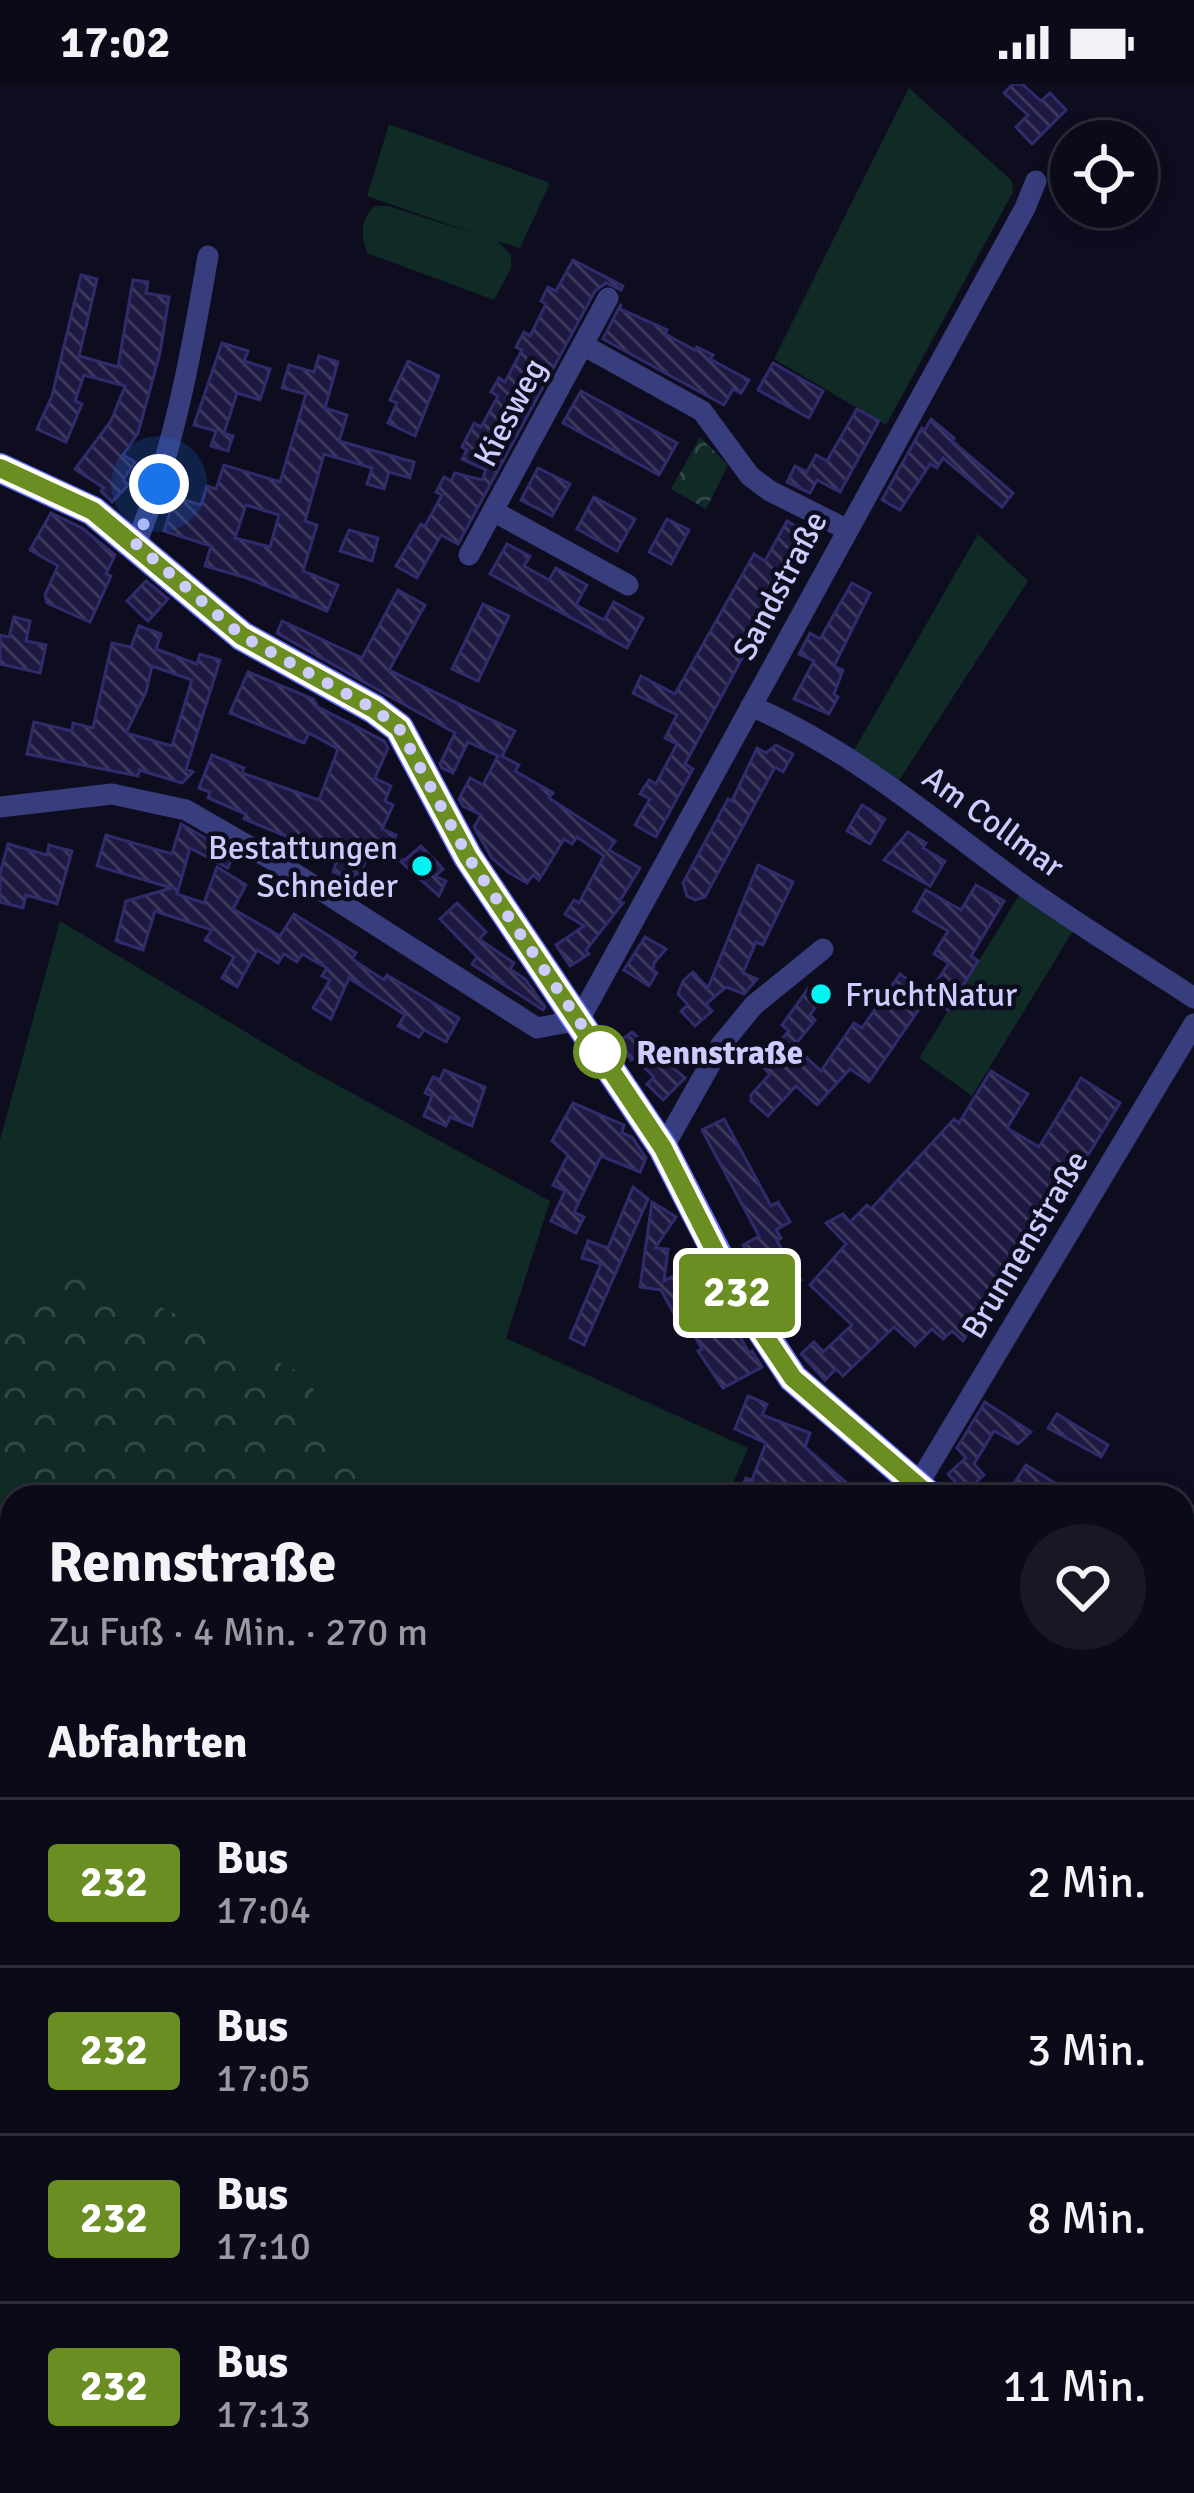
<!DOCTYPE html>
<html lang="de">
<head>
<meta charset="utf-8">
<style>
	:root { --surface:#0a0a18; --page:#181825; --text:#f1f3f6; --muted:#999aa2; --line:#2a2b37 }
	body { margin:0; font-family:Signika,sans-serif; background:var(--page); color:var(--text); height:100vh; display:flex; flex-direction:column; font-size:45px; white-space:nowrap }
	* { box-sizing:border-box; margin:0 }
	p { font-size:39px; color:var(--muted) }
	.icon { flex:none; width:66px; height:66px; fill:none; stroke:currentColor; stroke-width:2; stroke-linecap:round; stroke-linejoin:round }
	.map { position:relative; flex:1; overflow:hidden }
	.sheet { position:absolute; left:0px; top:1401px; width:1194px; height:1008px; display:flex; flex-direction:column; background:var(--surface); border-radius:36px 36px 0 0; box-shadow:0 6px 18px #0003,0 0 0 3px var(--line) }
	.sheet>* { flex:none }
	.badge { padding:0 24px; border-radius:9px; font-size:42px; line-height:78px }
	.controls { position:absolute; left:1050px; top:36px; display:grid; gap:24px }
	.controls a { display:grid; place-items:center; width:108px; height:108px; border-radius:50%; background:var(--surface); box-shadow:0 6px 18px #0003,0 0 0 3px var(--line); font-size:60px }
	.you { position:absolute; width:60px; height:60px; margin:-30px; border:9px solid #fff; border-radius:50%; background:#1a73e8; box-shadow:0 0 0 18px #1a73e833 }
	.map>.badge { position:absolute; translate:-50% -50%; box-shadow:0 0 0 6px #fff }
	h2 { padding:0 48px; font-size:45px; line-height:108px }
	.round { display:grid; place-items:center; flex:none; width:126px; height:126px; border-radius:63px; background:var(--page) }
	.summary { display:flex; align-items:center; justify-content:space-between; height:204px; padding:0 48px }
	h1 { font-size:57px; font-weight:700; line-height:90px }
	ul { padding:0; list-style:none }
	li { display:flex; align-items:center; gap:36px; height:168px; padding:0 48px; border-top:3px solid var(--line) }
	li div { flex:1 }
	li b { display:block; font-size:45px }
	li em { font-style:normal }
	li .badge { min-width:132px; font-weight:700; text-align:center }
	.status { display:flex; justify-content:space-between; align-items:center; height:84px; padding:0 60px; background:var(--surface); direction:ltr }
	.status svg { height:33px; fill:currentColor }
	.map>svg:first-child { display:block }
</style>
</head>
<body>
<div class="status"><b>17:02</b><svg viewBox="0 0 49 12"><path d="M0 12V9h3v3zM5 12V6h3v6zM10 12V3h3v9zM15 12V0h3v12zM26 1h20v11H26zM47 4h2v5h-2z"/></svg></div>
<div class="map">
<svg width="1194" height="2409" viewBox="0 0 1194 2409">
	<defs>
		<pattern id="forest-crowns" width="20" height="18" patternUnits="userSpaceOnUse" patternTransform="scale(3)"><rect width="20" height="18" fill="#102a26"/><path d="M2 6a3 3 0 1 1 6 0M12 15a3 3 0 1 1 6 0" fill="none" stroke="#324847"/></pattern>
		<pattern id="building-back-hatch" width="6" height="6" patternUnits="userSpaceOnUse" patternTransform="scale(3)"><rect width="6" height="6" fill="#1d1940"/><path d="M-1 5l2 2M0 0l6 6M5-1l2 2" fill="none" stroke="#3d395d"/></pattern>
	</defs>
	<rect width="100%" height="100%" fill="#0e0d20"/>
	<g fill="#102a26">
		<polygon points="909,4 1012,97 1013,108 886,341 774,275"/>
		<path d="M 389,40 L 550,99 L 520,164 L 497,157 L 511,171 L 511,184 L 494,216 L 367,169 C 361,150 360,137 374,122 L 388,122 L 482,152 L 367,112 Z"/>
		<polygon points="978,450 1028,497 896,701 852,670"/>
		<polygon points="1020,810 1073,847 972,1012 919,974"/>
		<polygon points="60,837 306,984 550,1117 506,1254 748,1364 727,1413 348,1413 356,1393 306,1292 59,1175 37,1223 0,1232 0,1056"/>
		<polygon points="307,2397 448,2397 443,2409 298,2409"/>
		<polygon points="658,2397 982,2397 974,2409 649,2409"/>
	</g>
	<g fill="url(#forest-crowns)">
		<polygon points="700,353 728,381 706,425 671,405"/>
		<polygon points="59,1175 307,1292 356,1393 348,1413 12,1413 12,1724 0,1726 0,1232 37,1223"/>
	</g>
	<g fill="url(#building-back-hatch)" stroke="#312b6c" stroke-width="3" fill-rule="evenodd">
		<polygon points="1013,0 1022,0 1041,17 1050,9 1066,26 1032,60 1016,43 1028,31 1004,9"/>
		<polygon points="573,176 623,202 621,206 606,199 595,207 458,460 441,451 417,494 396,482 421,440 425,442 442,411 436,408 444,393 451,397 455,389 482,396 486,386 462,375 467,366 462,363 474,339 481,343 498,312 491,308 499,294 505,298 522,266 516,263 524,248 530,252 546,220 541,217 548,203 556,207"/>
		<polygon points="81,191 97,195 79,272 118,283 133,196 148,198 146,209 169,213 160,269 138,349 123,371 135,378 123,396 128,401 112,418 101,407 104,404 75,385 111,337 125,302 84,291 75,317 82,320 66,358 37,345 52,312"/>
		<polygon points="621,220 620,225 659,242 667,246 665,250 695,266 697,263 713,271 710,275 749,296 741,309 733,305 724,321 603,255"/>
		<polygon points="222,259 248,267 244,277 270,285 260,316 237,309 224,349 233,352 228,367 211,362 216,347 194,341"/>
		<path d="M 319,272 L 338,278 L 325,324 L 347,331 L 339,357 L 414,378 L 410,394 L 389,388 L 384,405 L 367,400 L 372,384 L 324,370 L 305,437 L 317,441 L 303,487 L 338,501 L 327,527 L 247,494 L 205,482 L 211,462 L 164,447 L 175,413 L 201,421 L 207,402 L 216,405 L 224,381 L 280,398 L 306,310 L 282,304 L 289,281 L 314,288 ZM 246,421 L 279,431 L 270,463 L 235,454 Z"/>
		<polygon points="408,277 439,292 415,352 388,339 397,319 390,316"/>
		<polygon points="773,279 823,307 809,334 758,306"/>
		<polygon points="581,307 677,359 659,391 563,339"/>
		<polygon points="857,325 879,337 840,408 817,396 810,409 787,398 795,382 807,388 816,371 827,377"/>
		<polygon points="931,335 954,354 952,357 1013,409 1002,423 943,374 937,384 930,380 900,426 882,416 922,344 925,346"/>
		<polygon points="538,384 570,400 552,432 521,416"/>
		<polygon points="594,413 635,435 617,467 577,445"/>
		<polygon points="51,429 82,444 115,471 106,490 111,492 90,538 47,519 45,511 58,482 30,466"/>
		<polygon points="667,435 689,446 671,480 649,468"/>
		<polygon points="787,437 809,450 685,680 693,685 656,753 635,741 650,715 640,710 649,696 656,700 677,660 665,654 677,631 633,609 641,592 675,610 754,470 765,477"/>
		<polygon points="349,446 378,454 372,477 340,467"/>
		<polygon points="507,460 530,472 524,482 549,496 556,484 587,501 576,521 604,536 614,518 643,534 627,564 490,490"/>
		<polygon points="146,497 168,515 148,537 127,517"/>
		<polygon points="852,499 870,509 834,582 843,586 834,610 838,613 829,630 794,615 814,577 799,570 810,549 820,555"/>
		<polygon points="398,506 425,521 389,586 515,647 502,672 519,681 515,687 553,709 549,714 615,757 609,766 640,784 619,818 623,819 586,866 589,870 570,882 556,861 584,842 565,830 574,816 579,819 604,772 577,753 572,760 564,755 539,796 533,791 527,799 508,788 492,774 474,743 481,731 463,722 459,715 470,694 483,701 498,672 468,658 453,689 442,684 440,680 455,649 277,549 282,537 362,574"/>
		<polygon points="483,520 509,532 478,597 452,585"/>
		<polygon points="14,533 30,537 26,557 46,561 40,589 0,580 0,551 9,553"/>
		<path d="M 139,542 L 161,550 L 156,565 L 197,580 L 200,570 L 220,576 L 186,685 L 193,688 L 182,699 L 139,686 L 138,692 L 27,670 L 34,638 L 72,647 L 73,639 L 93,644 L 112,559 L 131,563 ZM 152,582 L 192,596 L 172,662 L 126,649 L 146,608 Z"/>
		<polygon points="248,588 313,615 318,623 384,657 388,664 375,694 391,702 385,717 393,721 382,745 396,751 384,778 368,771 360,791 356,789 353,796 333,788 338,773 244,735 246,730 208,714 210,708 199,704 212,671 244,684 242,689 319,716 338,665 309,649 304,659 230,629"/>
		<polygon points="776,661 793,670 783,688 775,683 705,813 695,816 687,812 683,799 728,715 732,717 757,664 766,669"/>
		<polygon points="862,721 885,735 870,760 847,747"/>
		<polygon points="181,740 233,770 228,784 190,764 177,810 204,819 217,783 246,801 233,825 280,852 294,830 356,869 352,875 384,896 387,891 459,934 446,958 424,946 419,953 398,942 405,931 349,894 331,935 313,924 330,896 322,892 327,884 302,870 297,878 284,870 278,879 257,866 237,903 222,894 234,873 205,856 212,846 155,827 143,866 116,857 126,817 172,804 97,782 106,751 172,770"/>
		<polygon points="908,748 926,759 923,764 945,777 930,802 884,776"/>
		<polygon points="8,760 47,771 49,761 72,767 57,820 26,811 23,824 0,818 0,790"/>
		<polygon points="421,762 443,785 435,792 446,797 439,812 399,776 405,776"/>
		<polygon points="758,781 793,798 763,861 756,858 743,889 757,895 744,910 726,903 706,920 712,927 695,942 681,927 688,921 678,910 683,897 693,888 708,904"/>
		<polygon points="976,801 1004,817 971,872 978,877 948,926 928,912 869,998 850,985 817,1021 796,1002 768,1032 751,1017 751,1011 770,990 759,979 789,947 782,941 808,905 821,915 810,931 815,936 794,962 821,987 854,939 862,944 900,890 928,910 949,879 934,870 948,847 914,827 926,806 961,826"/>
		<polygon points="457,819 486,848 479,855 514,879 510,885 525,895 545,923 543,926 472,880 477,873 440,835"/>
		<polygon points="645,853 666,865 654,879 653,886 657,889 649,902 624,886"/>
		<polygon points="632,948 685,994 663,1016 647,1000 654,993 634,974 631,976 620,957"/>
		<polygon points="444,986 485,1003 472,1042 450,1033 446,1042 424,1032 432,1012 425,1009 433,993 440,996"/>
		<polygon points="991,987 1028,1010 1007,1044 1039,1063 1081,994 1120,1019 991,1228 984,1222 963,1257 952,1247 943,1255 932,1245 915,1262 894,1243 843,1292 836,1285 825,1296 801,1270 814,1258 823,1268 852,1241 810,1201 846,1160 826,1139 843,1130 850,1138 867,1121 871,1125 954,1035 959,1039"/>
		<polygon points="573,1019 624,1041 622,1049 632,1053 646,1074 640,1088 601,1072 574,1128 584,1133 576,1149 551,1137 565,1107 553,1101 568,1071 552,1057"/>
		<polygon points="724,1035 771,1122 778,1118 790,1138 776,1146 781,1154 777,1157 801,1196 776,1211 743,1161 759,1152 702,1046"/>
		<polygon points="633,1103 648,1115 584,1261 570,1254 601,1180 582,1174 588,1157 608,1164"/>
		<polygon points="652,1118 676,1133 655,1164 668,1165 664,1197 699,1178 749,1269 752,1267 762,1283 723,1304 698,1267 702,1265 682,1229 676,1233 661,1206 640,1203"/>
		<polygon points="748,1312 767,1320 762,1331 810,1349 805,1363 863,1413 738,1413 746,1394 752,1396 766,1359 735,1345"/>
		<polygon points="985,1318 1031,1348 1018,1360 994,1347 974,1380 984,1391 965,1408 948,1390 966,1374 957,1364"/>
		<polygon points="1057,1330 1108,1361 1101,1373 1048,1344"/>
		<polygon points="1026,1381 1078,1413 1039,1413 1015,1398"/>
	</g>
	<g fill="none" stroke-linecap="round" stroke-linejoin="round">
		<g stroke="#383d7e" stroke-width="21">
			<polyline points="583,261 702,327 750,392 770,407 846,445"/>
			<polyline points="493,427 628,501"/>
			<path d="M 136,460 C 174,366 191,271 208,172"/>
			<polyline points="469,471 608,214"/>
			<path d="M 751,622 C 853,666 936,738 1025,803 C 1080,842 1138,877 1194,914"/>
			<polyline points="0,723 112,710 186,726 283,782 537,944 579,936 1025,124 1036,97"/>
			<polyline points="663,1064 721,961 754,921 823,865"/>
			<polyline points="911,1412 1194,940"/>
			<polyline points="285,2409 294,2397"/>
		</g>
		<g stroke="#6471fe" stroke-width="30">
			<polyline points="0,384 93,427 242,552 374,625 399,644 468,773 663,1064 737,1209 793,1294 931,1413"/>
			<polyline points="1182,1692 1194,1706"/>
			<polyline points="1182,2313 1194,2293"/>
			<polyline points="1126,2409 1133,2397"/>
		</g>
	</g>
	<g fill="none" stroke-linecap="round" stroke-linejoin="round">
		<g stroke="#fff" stroke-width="27">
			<polyline id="line" points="0,384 93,427 242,552 374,625 399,644 468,773 663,1064 736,1209 793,1294 931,1413"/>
		</g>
		<use href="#line" stroke="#6b8e23" stroke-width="18"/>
		<polyline stroke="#ccf" stroke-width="12" stroke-dasharray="0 21.6" points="159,400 136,460 242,552 374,625 399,644 468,773 600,968"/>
	</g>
	<g fill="#02f4f2" stroke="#0e0d20" stroke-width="4.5">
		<circle cx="422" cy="782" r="12"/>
		<circle cx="821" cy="910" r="12"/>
	</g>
	<circle fill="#fff" stroke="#6b8e23" stroke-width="6" cx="600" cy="968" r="24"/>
	<g text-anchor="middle" stroke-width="9" stroke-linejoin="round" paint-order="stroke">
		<g font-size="33" fill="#ccf" stroke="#0e0d20">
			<text transform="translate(509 328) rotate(-62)" y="12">Kiesweg</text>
			<text transform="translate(779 501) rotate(-62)" y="12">Sandstraße</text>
			<text transform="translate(994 737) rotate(36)" y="12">Am Collmar</text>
			<text transform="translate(1024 1160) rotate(-59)" y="12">Brunnenstraße</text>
		</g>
		<g font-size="33" fill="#ccf" stroke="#0e0d20" text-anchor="end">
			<text x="398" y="775">Bestattungen<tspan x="398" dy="38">Schneider</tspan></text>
			<text x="845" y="922" text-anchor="start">FruchtNatur</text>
		</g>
		<g font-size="33" font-weight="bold" fill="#ccf" stroke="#0e0d20" text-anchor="start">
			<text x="636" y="980">Rennstraße</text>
		</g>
	</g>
</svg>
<div class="controls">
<a><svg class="icon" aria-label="locate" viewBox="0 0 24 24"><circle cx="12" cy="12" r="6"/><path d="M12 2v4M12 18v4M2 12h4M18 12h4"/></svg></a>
</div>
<div class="you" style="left:159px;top:400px"></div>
<b class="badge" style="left:737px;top:1209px;background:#6b8e23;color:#fff">232</b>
<section class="sheet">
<div class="summary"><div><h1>Rennstraße</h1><p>Zu Fuß · 4 Min. · 270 m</p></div><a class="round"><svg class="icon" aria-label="heart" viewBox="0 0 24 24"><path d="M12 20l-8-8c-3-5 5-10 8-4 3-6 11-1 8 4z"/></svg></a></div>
<h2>Abfahrten</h2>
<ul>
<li><span class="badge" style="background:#6b8e23;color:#fff">232</span><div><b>Bus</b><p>17:04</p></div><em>2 Min.</em></li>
<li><span class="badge" style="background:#6b8e23;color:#fff">232</span><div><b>Bus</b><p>17:05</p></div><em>3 Min.</em></li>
<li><span class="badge" style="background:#6b8e23;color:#fff">232</span><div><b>Bus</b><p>17:10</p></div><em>8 Min.</em></li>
<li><span class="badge" style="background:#6b8e23;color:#fff">232</span><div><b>Bus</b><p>17:13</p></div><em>11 Min.</em></li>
</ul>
</section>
</div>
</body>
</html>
